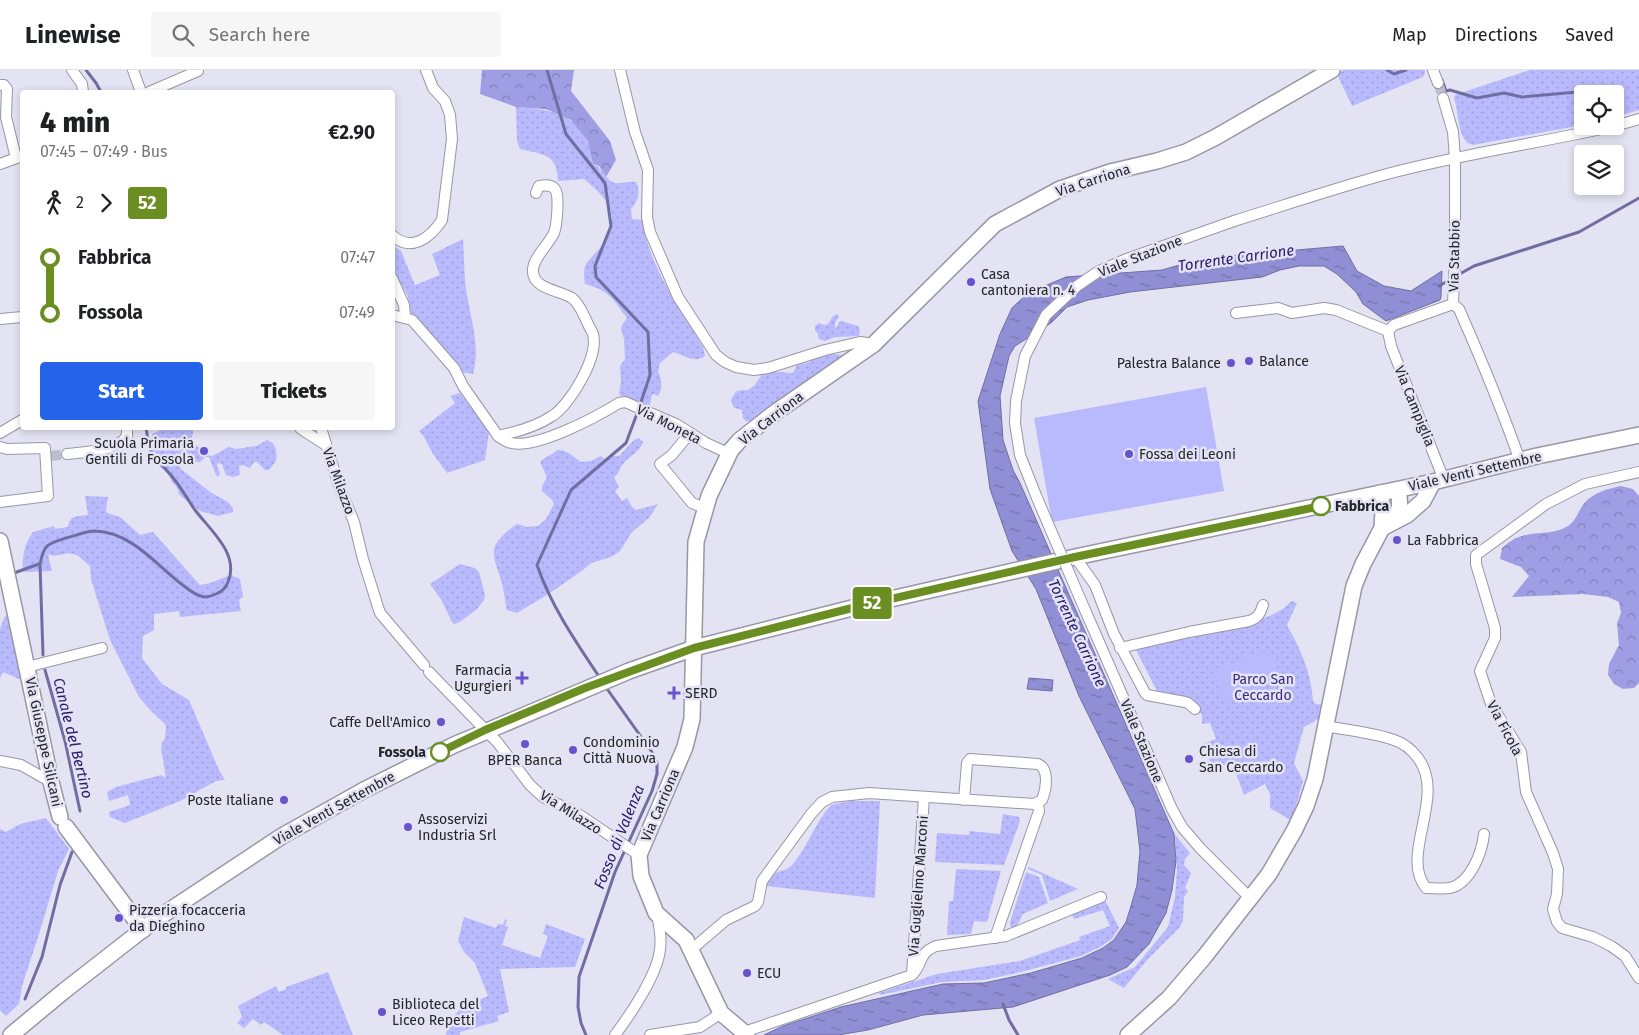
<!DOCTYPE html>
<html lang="en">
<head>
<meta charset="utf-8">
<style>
	:root { --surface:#fff; --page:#f6f6f6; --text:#202124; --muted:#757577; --line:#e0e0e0; --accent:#2563eb }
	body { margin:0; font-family:"Fira Sans",sans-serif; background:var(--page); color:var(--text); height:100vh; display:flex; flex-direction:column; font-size:19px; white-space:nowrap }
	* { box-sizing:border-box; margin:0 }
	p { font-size:16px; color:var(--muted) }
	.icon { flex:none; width:28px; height:28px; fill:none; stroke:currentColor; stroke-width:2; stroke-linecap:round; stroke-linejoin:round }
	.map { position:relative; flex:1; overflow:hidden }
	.panel { position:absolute; left:20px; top:20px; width:375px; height:340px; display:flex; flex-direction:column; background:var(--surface); border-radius:5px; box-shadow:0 2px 8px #0003 }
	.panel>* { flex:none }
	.badge { padding:0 10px; border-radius:4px; font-size:18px; line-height:32px }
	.controls { position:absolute; left:1574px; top:15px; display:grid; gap:10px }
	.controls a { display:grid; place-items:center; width:50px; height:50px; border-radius:5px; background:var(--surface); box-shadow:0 2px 8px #0003; font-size:25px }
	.map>.badge { position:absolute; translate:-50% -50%; box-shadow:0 0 0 2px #fff }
	.legs { display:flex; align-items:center; gap:8px; height:55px; padding:0 20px; font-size:16px }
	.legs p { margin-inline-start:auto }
	.summary { display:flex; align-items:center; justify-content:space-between; height:85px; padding:0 20px }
	h1 { font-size:28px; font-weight:800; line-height:38px }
	.primary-button { display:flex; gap:10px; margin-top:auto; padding:10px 20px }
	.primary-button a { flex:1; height:58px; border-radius:5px; background:var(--accent); color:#fff; font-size:20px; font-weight:800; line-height:58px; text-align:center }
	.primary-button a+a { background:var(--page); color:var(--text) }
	ul { padding:0 20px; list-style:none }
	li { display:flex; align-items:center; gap:18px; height:55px; font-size:19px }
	li i { display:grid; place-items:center; width:8px; height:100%; margin:0 6px; background:currentColor }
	li i::after { content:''; width:12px; height:12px; margin:-6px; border:4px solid; border-radius:50%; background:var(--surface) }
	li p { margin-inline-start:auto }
	li:first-child i { background:linear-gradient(#0000 50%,currentColor 0) }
	li:last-child i { background:linear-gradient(currentColor 50%,#0000 0) }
	header { display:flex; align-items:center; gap:30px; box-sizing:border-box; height:70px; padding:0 25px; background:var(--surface); border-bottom:1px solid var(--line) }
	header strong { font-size:24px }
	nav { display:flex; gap:28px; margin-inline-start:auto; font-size:18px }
	.search { width:350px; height:45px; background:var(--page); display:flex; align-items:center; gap:12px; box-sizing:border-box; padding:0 18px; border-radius:5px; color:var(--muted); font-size:19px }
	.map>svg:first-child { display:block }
</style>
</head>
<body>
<header>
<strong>Linewise</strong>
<div class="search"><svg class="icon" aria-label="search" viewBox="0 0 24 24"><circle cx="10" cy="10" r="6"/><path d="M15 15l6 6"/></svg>Search here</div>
<nav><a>Map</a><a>Directions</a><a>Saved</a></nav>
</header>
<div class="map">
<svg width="1639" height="965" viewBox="0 0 1639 965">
	<defs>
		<pattern id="green-dots" width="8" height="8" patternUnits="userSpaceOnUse" patternTransform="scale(1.25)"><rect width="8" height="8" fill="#b9b9fe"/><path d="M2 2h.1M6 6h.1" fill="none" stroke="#9f9fda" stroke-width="1.8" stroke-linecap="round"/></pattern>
		<pattern id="forest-crowns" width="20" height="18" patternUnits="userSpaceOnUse" patternTransform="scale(1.25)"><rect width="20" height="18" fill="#9f9ee5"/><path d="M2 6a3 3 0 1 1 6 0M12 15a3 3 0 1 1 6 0" fill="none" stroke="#8181ba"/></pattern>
		<pattern id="water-ripples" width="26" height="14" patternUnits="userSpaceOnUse" patternTransform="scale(1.25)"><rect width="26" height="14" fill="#908ed4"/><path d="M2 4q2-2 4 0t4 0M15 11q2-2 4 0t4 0" fill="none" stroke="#7574ac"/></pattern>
	</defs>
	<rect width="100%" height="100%" fill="#e3e3f3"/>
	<g fill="url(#green-dots)">
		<polygon points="1344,0 1425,0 1425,3 1423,7 1352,36 1337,4"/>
		<path d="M 1530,0 L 1639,0 L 1639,40 L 1615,47 L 1615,24 L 1582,24 L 1582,55 L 1473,75 C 1456,71 1460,42 1454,29 L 1455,25 Z"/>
		<path d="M 516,37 C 545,39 572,41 587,70 C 591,77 591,87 593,94 C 603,98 604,110 615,113 C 622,114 629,111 636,112 C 641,121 638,131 631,139 L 632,149 L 643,150 C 647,194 681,240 703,277 L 705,286 C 695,294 684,285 673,282 L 660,293 L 658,301 C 662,309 663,319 658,326 L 653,324 L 652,325 L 650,334 L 651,337 L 633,331 L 630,328 L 624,328 L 619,324 L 621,312 L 620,296 L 625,289 L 624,269 L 621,259 L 622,255 L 627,248 C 612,228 610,221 585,214 C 584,207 583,201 586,194 C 589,189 595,184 599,179 C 608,169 615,152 610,139 C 606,127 593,117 584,109 L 558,111 C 557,83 544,85 520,79 L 517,71 Z"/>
		<path d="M 463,169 C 464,185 464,203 466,219 C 470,248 481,276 473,304 L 461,302 L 457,294 L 410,241 L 408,226 L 393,200 L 392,175 L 401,181 L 415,215 L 440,205 L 432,184 Z"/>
		<polygon points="837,244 839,246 835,253 835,257 837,258 839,252 841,251 858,256 860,260 859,266 835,267 825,271 819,269 818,264 815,260 815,256 819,253 824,255 828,254 833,246"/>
		<path d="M 831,284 L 846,285 L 849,300 L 842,305 L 786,325 L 780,331 L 772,334 L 766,339 L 763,347 L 759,351 L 746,351 L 743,348 L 742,340 L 734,338 L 731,330 C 738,319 734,321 748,320 L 755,315 L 764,301 L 793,303 L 797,295 L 810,292 L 813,289 Z"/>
		<polygon points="460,323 489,362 485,390 447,403 433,384 424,367 419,361 455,333 450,326"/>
		<path d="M 160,358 L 192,358 L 193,362 L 191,373 L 198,377 L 208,385 L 212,386 L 229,377 L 236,379 L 256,376 L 267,370 C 277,374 277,382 276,391 L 269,400 L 265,400 L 257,392 L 254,392 L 250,398 L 243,395 L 239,396 L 240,405 L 233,407 L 226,405 L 222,394 L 218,393 L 217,396 L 220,403 L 218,407 L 216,405 L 209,387 L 205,387 L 200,392 L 180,391 L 179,395 L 181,399 L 210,422 L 228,432 L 233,438 L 233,442 L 218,446 L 200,441 L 182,427 L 179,424 L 177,417 L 172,412 L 168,402 L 152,392 L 150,386 L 153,379 L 152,364 L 159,361 Z"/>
		<path d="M 639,368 L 643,372 C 641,381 629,386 623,394 C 618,400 621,402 614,407 L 619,417 L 615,421 L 622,431 L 627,428 L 632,437 L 636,440 L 658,434 L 649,448 L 632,462 L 620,481 L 611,487 L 591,493 L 583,500 L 550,523 L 517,543 L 507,540 C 505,531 504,522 502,513 C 491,480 487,476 517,454 L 527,457 L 538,456 L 546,449 L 554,434 L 552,430 L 542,421 L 542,416 L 547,407 L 540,392 C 545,386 552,386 557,380 C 568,380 572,386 581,392 L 591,391 L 601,386 L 607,391 L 613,386 L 619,386 L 634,370 Z"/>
		<path d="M 85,426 L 108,427 L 106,440 L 107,443 L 120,447 L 140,465 L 153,462 L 200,515 L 210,513 L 231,505 L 240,509 L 243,527 L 239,530 L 241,541 L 180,547 L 179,541 L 154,544 L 154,560 L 143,566 L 142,588 L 162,614 L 189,630 L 219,700 L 225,710 L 216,711 L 180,731 L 125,753 L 110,747 L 109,742 L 130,735 L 128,725 L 109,731 L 107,722 L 116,717 L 161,705 L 166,708 L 161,678 L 162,673 L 165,668 L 166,656 L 163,652 L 151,641 L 139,627 L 110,570 L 91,509 L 90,496 C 84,492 80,485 73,484 C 64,481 57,489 48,484 L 52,501 L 23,502 C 22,486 24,475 33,462 L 54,456 L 55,459 L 68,457 C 70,444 77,447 88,445 Z"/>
		<polygon points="460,494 475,498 479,502 485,525 484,530 477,539 460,552 454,554 451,550 442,531 430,514"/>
		<path d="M 1291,531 L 1297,533 L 1287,555 C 1301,580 1311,602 1313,631 L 1316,634 L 1324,635 L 1322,647 L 1304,657 L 1294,693 L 1303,711 L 1293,746 L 1289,749 L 1270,738 L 1270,724 L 1265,714 L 1244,725 L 1232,692 L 1212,700 L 1205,673 L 1216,669 L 1210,653 L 1202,654 L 1202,645 L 1196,635 L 1159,625 L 1135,578 C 1168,571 1273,557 1291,531 Z"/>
		<polygon points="5,546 8,547 22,608 19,609 3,602 0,608 0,559"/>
		<path d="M 850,731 L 880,731 L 875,828 L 766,816 C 771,797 783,805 792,795 C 808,777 815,752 831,735 Z"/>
		<polygon points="1003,744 1019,747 1020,751 1004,795 935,792 937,763 969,765 969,761 1000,764"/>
		<polygon points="46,748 69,779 58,801 39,864 22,916 19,934 6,946 0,940 0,759 6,762 20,754"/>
		<polygon points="1175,765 1190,783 1185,789 1184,795 1191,803 1185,818 1188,821 1184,827 1183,850 1180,857 1148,889 1124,918 1108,909 1135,897 1168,857 1175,827 1177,800"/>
		<polygon points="1029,797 1078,819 1050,831 1042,805 1028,799"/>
		<polygon points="956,799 1001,801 987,852 974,851 971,864 947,865 949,831 953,831"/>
		<polygon points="1026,802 1039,807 1048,833 1023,844 1017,856 1013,858 1010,856 1010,852"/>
		<polygon points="1105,830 1119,858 1112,869 1102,876 1081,886 1021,902 984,910 942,912 880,925 879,923 937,904 1020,891 1080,870 1079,867 1110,856 1103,840 1074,849 1072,844"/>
		<path d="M 464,847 L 496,858 L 498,854 L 503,855 L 505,849 L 507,850 L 505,856 L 508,857 L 502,875 L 540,888 L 548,866 L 543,864 L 546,854 L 585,869 L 575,897 L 500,899 L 509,942 L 497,946 L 499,951 L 460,962 L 460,965 L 446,965 C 450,940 468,934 488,926 L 475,893 L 464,882 L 458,871 Z"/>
		<polygon points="328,902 353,965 283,965 264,952 261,955 253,949 244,958 237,953 242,947 238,936 276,916 279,922 286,919 286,917"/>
	</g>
	<g fill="url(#forest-crowns)">
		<polygon points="482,0 574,0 571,21 610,71 616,90 606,107 599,96 593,94 588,71 571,50 546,39 516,37 480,24"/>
		<path d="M 1621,416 L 1633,419 L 1639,426 L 1639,613 L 1634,618 L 1623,619 L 1614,614 L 1608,605 L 1609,594 L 1619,575 L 1617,553 L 1621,543 L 1619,532 L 1608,527 L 1583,524 L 1512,527 L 1529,506 L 1521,497 L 1500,489 L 1502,478 C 1508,473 1514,468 1522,466 C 1537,461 1554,465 1568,456 C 1575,451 1577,445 1581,438 C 1589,424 1606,419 1621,416 Z"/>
	</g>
	<g fill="#b9b9fe">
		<polygon points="1206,317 1224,421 1052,452 1034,348"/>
		<polygon points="1270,579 1282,610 1223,632 1212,600"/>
	</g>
	<g fill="url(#water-ripples)" stroke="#706ea1">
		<polygon points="1343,176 1357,201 1384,216 1411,221 1442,201 1441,227 1440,230 1386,251 1363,234 1356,222 1337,204 1324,196 1299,196 1280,200 1262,207 1130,222 1088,230 1067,237 1051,253 1015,276 1009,286 1000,326 1003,370 1013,400 1020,413 1174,764 1176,791 1172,820 1166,843 1149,874 1127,897 1110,905 1013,937 923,945 868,960 838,965 764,965 783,956 841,937 943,914 984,913 1031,903 1082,888 1103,878 1114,870 1126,852 1131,836 1137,815 1140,781 1135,739 1079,626 1036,519 1012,481 990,419 978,331 1000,264 1012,238 1028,223 1066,207 1162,200 1204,188"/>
		<polygon points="1029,608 1053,610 1052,621 1027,619"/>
	</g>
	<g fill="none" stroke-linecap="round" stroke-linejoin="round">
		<g stroke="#706ea1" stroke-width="3">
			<polyline points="86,0 96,13 101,22"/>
			<polyline points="547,0 566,64 605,113 611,156 595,196 596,207 648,262 650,305 640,335"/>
			<polyline points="1387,0 1394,4 1406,0"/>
			<polyline points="1442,10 1446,21 1450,20 1477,28 1504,23 1522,27 1600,20 1603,24"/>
			<polyline points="1456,206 1474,196 1579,162 1639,128"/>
			<polyline points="1439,216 1451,209"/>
			<polyline points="14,503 39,494"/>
			<path d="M 43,585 L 40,494 C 44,474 47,474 66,468 C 75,466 86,461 95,461 C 132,462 157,496 184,516 C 189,520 197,526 204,527 C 208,527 214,525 218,523 C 223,521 226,517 228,512 C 240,484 210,460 195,440 C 188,430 182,419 174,409 C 167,400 158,392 152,383 C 147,375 148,366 146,358"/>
			<polyline points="45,600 65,671 80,741"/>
			<path d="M 600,608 C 576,572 551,536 537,495 L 571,420 L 626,373 L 638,341"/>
			<polyline points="25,929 42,887 60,815 72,782"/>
			<polyline points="1003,934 1009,950 1018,965"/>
			<polyline points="586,965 581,953 578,937 579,907 615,802 652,721 657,704 657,693 654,685 605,616"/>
		</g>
		<g stroke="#bdbdcb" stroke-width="10" stroke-dasharray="10 5" stroke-linecap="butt">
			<polyline points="1438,13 1443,28"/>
			<polyline points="51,386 67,384"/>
		</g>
		<g stroke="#9797a5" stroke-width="12">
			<g id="street">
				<polyline points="72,0 82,14 83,22"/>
				<polyline points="133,0 141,22"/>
				<polyline points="620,0 635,62 648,100 647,147 650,162 678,227 716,285 725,292 736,297 754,300 768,298 825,280 860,272 874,274"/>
				<polyline points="1433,0 1438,13"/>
				<polyline points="0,15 4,15 7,19 6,47 16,88"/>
				<polyline points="149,22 198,1 197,0"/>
				<polyline points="1443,28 1453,62 1455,89 1455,185 1453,234"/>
				<polyline points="1615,56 1639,49"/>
				<polyline points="0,94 22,86"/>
				<path d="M 1234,151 C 1285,135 1336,118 1387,104 C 1462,84 1539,73 1615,56"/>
				<path d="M 392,165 C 411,183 430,168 442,150 L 452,69 L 450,45 L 445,31 L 433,18 L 426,0"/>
				<polyline points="392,208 404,235 405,247"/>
				<path d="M 1453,234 L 1459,239 C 1481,289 1502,339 1520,391"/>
				<polyline points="1236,243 1278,238 1292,243 1324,238 1336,240 1388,261"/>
				<path d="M 392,245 L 412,250 L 454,298 L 463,316 L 498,366 C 517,362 536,357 552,346 C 570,335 599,287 593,264 C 592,261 589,257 588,254 C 584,246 580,234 572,228 C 559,220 531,219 533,199 C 534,187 549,174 554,163 C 557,155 559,129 556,121 C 553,114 545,115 539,116 L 536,123"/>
				<polyline points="0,249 22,247"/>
				<polyline points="300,358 304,361 326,375"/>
				<polyline points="321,358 339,416 354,452 363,489 378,537 380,543 424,595"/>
				<polyline points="0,363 22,350"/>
				<polyline points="690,363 672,385 660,394 692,433 705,438"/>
				<path d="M 498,366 C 501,368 505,371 508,372 C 532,382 598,346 619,333 L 625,332 L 676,354 L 706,373 L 730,384"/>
				<polyline points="0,377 7,379 45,378 48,426 0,432"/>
				<path d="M 67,384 C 84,382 117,381 127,366 L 127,358"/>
				<polyline points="1639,402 1585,414 1546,434 1476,485 1476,494 1495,558 1495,568 1480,601 1491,634 1521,682 1526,722 1553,783 1558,799 1557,824 1553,839 1557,852 1562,858 1593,867 1611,876 1625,886 1639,908"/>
				<polyline points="1444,410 1391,276 1388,261 1394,255 1453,234"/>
				<polyline points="1075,487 1095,515 1114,564 1145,623 1147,625 1185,632 1188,633 1195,639"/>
				<polyline points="1085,540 1172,739 1182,757 1200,778 1250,828"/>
				<path d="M 1120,578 L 1189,562 L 1249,551 C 1258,548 1260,544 1263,535"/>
				<polyline points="27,597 102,578"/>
				<polyline points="429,602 498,673 530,715 543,727 578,744 639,785"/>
				<path d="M 1326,656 C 1346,660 1375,663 1394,670 C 1404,673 1412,680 1418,688 C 1447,727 1399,785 1426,818 C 1434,818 1442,819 1450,818 C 1471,813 1482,782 1484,764"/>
				<polyline points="0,691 21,695 51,712"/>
				<polyline points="995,868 1039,741 1038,733"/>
				<path d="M 691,880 L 726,850 L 755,836 L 758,832 L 762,811 L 811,744 L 822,732 L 832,727 L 869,723 L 1034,734 L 1042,730 C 1046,720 1050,699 1038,694 L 970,689 L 967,693 L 964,730"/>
				<polyline points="912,904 924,727"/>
				<path d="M 744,962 L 912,905 C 924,893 917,884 936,876 L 1006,866 L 1101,827"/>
				<path d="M 615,965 C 630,945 658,904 660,879 C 662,867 659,855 657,844"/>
				<polyline points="650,965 700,957 721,943"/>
			</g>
		</g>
		<g stroke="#9797a5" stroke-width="18">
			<g id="secondary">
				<path d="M 1389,453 C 1401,442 1401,435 1398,420"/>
				<polyline points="1382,458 1407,445 1423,431 1433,412"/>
				<polyline points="0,471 51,712 60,747"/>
				<polyline points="66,757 143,860"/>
				<polyline points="11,965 64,921 155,850 282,766 364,720 454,675 629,601 694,578 860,536 1075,487 1433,412 1537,386 1639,365"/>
				<polyline points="747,965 721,943 686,870 656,843 641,806 639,785 685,677 692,649 696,472 709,426 731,380 740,370 773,344 874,274 995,154 1060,119 1110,102 1157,91 1186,82 1216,67 1332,0"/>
				<polyline points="1128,965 1169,928 1205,886 1269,804 1294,761 1306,736 1315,709 1354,516 1363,494 1382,458 1383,440 1380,423"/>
			</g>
		</g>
		<use href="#street" stroke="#fff" stroke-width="10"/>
		<use href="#secondary" stroke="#fff" stroke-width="15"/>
		<g stroke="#9797a5" stroke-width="12" stroke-linecap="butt">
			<polyline id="street-bridge" points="1085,540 1037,428 1020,385 1015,353 1016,331 1025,286 1046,245 1077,216 1099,201 1124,190 1234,151"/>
		</g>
		<use href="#street-bridge" stroke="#fff" stroke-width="10"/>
	</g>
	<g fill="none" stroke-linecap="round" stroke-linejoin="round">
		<g stroke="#fff" stroke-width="11">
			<polyline id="line-1" points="440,682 485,660 585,618 694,578 860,536 1075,487 1321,436"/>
		</g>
		<use href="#line-1" stroke="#6b8e23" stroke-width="8"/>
	</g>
	<g fill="#6454cd" stroke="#e3e3f3" stroke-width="2">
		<circle cx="971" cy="212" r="5"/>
		<circle cx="1249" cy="291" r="5"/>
		<circle cx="1231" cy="293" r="5"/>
		<circle cx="204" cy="381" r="5"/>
		<circle cx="1129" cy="384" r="5"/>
		<circle cx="1397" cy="470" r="5"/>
		<path d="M519.5 600.5h5v5h5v5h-5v5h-5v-5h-5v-5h5z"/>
		<path d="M671.5 615.5h5v5h5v5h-5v5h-5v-5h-5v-5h5z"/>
		<circle cx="441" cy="652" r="5"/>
		<circle cx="525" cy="674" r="5"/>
		<circle cx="573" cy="680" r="5"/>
		<circle cx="1189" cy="689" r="5"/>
		<circle cx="284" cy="730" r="5"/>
		<circle cx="408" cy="757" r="5"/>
		<circle cx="119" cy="848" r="5"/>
		<circle cx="747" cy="903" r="5"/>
		<circle cx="382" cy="942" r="5"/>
	</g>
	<g fill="#fff" stroke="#6b8e23" stroke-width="2.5">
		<circle cx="1321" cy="436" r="9"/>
		<circle cx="440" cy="682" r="9"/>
	</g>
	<g text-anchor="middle" stroke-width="5" stroke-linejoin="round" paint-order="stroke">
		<g font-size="14" fill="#24242a" stroke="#e3e3f3">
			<text transform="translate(1093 110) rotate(-18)" y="5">Via Carriona</text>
			<text transform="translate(1140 186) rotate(-22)" y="5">Viale Stazione</text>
			<text transform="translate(1454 186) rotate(-89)" y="5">Via Stabbio</text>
			<text transform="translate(1415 336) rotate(68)" y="5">Via Campiglia</text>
			<text transform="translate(771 348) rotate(-38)" y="5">Via Carriona</text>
			<text transform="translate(669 354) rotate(27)" y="5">Via Moneta</text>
			<text transform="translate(1475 401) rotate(-13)" y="5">Viale Venti Settembre</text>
			<text transform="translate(339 411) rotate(70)" y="5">Via Milazzo</text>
			<text transform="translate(1505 658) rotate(62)" y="5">Via Ficola</text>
			<text transform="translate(1142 671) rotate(67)" y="5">Viale Stazione</text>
			<text transform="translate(44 672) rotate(78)" y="5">Via Giuseppe Silicani</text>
			<text transform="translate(660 735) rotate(-67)" y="5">Via Carriona</text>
			<text transform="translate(334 738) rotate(-29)" y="5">Viale Venti Settembre</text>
			<text transform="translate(571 742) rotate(32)" y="5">Via Milazzo</text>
			<text transform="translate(918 816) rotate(-86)" y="5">Via Guglielmo Marconi</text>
		</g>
		<g font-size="14" fill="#24242a" stroke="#e3e3f3" text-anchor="start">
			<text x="981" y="209">Casa<tspan x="981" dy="16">cantoniera n. 4</tspan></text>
			<text x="1259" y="296">Balance</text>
			<text x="1221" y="298" text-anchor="end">Palestra Balance</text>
			<text x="194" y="378" text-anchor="end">Scuola Primaria<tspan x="194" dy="16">Gentili di Fossola</tspan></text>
			<text x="1139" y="389">Fossa dei Leoni</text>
			<text x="1407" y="475">La Fabbrica</text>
			<text x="512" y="605" text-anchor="end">Farmacia<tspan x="512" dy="16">Ugurgieri</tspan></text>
			<text x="685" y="628">SERD</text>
			<text x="431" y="657" text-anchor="end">Caffe Dell'Amico</text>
			<text x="583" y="677">Condominio<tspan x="583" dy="16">Città Nuova</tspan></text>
			<text x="1199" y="686">Chiesa di<tspan x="1199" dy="16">San Ceccardo</tspan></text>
			<text x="525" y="695" text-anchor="middle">BPER Banca</text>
			<text x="274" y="735" text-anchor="end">Poste Italiane</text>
			<text x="418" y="754">Assoservizi<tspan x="418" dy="16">Industria Srl</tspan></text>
			<text x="129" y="845">Pizzeria focacceria<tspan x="129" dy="16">da Dieghino</tspan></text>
			<text x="757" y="908">ECU</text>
			<text x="392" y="939">Biblioteca del<tspan x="392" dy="16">Liceo Repetti</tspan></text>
		</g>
		<g font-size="14" font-weight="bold" fill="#24242a" stroke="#e3e3f3" text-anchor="start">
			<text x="1335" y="441">Fabbrica</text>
			<text x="426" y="687" text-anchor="end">Fossola</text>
		</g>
		<g font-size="14" fill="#382c7e" stroke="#e3e3f3">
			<text x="1263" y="614">Parco San<tspan x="1263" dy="16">Ceccardo</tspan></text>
		</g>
		<g font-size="15" font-style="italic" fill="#2b1a6c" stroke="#e3e3f3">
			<text transform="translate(1236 188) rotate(-8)" y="5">Torrente Carrione</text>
			<text transform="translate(1077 563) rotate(65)" y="5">Torrente Carrione</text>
			<text transform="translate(73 668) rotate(76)" y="5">Canale del Bertino</text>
			<text transform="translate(619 767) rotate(-68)" y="5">Fosso di Valenza</text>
		</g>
	</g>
</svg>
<div class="controls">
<a><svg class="icon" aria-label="locate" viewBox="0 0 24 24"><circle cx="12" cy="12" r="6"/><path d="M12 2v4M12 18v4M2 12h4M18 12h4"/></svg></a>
<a><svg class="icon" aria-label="layers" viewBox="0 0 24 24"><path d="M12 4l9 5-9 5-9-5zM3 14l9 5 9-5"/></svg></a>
</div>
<b class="badge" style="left:872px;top:533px;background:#6b8e23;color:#fff">52</b>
<section class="panel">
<div class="summary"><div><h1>4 min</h1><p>07:45 – 07:49 · Bus</p></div><b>€2.90</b></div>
<div class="legs"><svg class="icon" aria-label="walk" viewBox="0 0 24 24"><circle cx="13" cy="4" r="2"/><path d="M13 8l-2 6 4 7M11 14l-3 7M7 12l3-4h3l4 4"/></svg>2<svg class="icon" aria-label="forward" viewBox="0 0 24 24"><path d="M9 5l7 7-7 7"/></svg><b class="badge" style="background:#6b8e23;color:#fff">52</b></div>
<ul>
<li><i style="color:#6b8e23"></i><b>Fabbrica</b><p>07:47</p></li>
<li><i style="color:#6b8e23"></i><b>Fossola</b><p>07:49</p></li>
</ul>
<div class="primary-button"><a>Start</a><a>Tickets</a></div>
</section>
</div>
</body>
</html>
